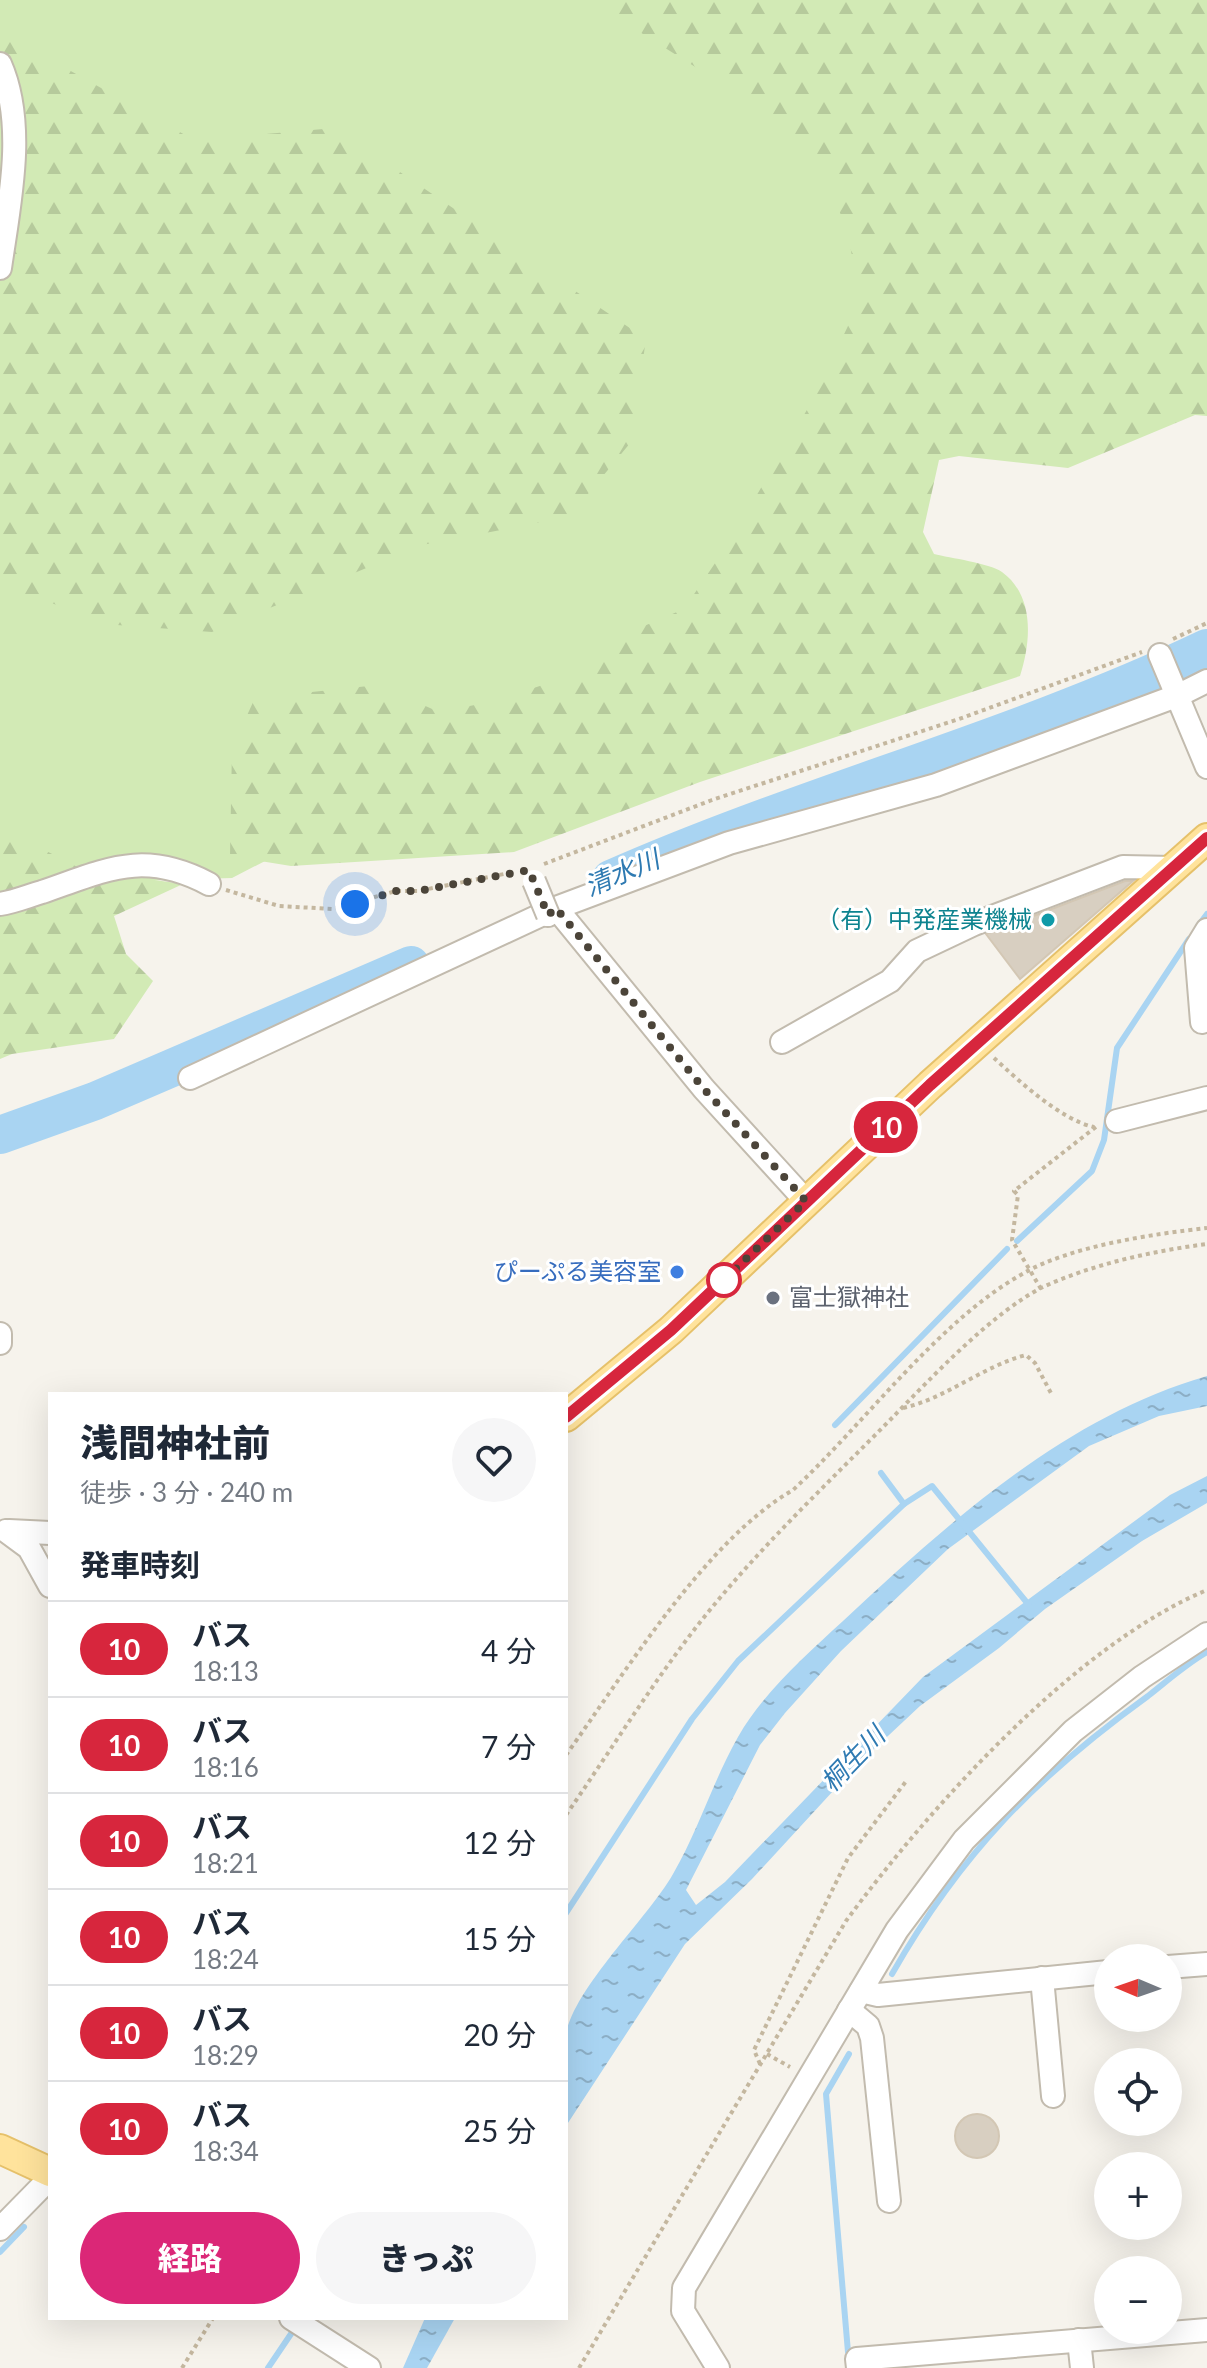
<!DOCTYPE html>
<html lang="ja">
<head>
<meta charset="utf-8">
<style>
	:root { --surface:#fff; --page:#f6f6f7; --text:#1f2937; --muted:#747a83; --line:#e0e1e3; --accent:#db2777 }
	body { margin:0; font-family:Lato,"Noto Sans JP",sans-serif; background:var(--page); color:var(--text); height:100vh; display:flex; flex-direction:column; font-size:30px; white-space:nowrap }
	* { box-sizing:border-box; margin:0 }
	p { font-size:26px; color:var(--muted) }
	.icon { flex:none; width:44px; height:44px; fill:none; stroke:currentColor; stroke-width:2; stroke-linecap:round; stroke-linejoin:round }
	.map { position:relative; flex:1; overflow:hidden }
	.panel { position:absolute; left:48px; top:1392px; width:520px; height:928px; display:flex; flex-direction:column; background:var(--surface); border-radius:0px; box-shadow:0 8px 32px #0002 }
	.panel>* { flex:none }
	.badge { padding:0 16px; border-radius:26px; font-size:28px; line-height:52px }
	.needle { width:52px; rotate:272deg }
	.controls { position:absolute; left:1094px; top:1944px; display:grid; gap:16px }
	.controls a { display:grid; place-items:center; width:88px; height:88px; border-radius:50%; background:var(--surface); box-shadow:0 8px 32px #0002; font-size:40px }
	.you { position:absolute; width:40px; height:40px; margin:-20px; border:6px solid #fff; border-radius:50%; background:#1a73e8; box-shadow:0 0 0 12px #1a73e833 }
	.map>.badge { position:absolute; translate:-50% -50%; box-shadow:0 0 0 4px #fff }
	h2 { padding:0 32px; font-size:30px; line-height:72px }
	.round { display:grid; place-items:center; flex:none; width:84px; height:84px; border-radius:42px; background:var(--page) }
	.summary { display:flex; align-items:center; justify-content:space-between; height:136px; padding:0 32px }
	h1 { font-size:38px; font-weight:800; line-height:60px }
	.action { display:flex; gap:16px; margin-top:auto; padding:16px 32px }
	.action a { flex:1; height:92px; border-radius:48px; background:var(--accent); color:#fff; font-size:32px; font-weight:800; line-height:92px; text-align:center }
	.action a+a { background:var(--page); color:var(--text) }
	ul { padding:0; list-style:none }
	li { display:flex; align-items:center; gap:24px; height:96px; padding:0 32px; border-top:2px solid var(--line) }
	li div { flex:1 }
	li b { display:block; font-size:30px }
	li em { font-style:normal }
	li .badge { min-width:88px; font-weight:700; text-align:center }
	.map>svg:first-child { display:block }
</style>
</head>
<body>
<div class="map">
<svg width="1207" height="2368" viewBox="0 0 1207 2368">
	<defs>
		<pattern id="forest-firs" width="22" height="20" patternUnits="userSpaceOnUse" patternTransform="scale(2)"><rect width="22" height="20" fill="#d2eab5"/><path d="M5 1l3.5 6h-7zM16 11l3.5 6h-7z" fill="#b6ca9c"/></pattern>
		<pattern id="water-ripples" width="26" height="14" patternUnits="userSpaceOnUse" patternTransform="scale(2)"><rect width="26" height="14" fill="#a9d4f2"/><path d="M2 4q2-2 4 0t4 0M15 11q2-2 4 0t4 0" fill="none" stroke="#8caec5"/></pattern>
	</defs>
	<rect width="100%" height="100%" fill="#f6f3ec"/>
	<polygon fill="#d2eab5" points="0,0 771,0 907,185 864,347 708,646 484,748 232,878 0,885"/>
	<g fill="url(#forest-firs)">
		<path d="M 589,0 L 1207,0 L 1207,416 L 1195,415 L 1068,468 L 959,456 L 939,460 L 923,532 L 934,554 C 950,558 989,563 1002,572 C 1035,596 1031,642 1020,676 L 700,782 L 514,852 L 291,866 L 230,856 L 232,748 L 255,698 L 378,685 L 439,712 L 490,702 L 577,674 L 637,629 L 684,609 L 728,544 L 811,403 L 860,301 L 848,234 L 819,157 L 743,97 Z"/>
		<polygon points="0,17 35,51 194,140 335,128 646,339 631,442 569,517 422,545 212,632 117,625 0,586"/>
		<polygon points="0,827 83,870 183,884 114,916 126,954 153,981 114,1039 12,1054 0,1059"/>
	</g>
	<g fill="url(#water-ripples)">
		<path d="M 1207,1376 L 1207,1406 L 1159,1416 L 1089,1446 L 948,1549 L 841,1651 L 785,1713 L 760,1745 L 686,1890 L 696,1905 L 725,1882 L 923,1677 L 1170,1495 L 1207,1476 L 1207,1503 L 1142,1541 L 1045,1609 L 999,1648 L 920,1706 L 857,1765 L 752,1879 L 685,1944 L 566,2126 C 566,2097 562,2064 566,2035 C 573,1989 648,1918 673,1874 C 698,1831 713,1781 738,1737 C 763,1693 806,1655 843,1621 C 949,1522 1065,1417 1207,1376 Z"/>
		<polygon points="425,2318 455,2318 427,2368 403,2368"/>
	</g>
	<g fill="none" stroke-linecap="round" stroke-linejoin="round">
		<g stroke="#a9d4f2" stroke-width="6">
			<polyline points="1198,926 1207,914"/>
			<polyline points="1017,1241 1092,1171 1104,1140 1117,1048 1189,939"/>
			<polyline points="835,1425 1007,1249"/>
			<polyline points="904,1504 932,1486 1028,1604"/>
			<polyline points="566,1913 692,1719 738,1661 904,1504 881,1473"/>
			<path d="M 892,1974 C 961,1853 1036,1777 1148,1696 C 1167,1681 1186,1664 1207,1652"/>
			<polyline points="0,2252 24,2227"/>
			<polyline points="848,2352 826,2094 849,2054"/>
			<polyline points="268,2368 295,2328"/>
		</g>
		<g stroke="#a9d4f2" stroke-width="38">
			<path d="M 611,879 C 806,793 1014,740 1207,648"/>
			<polyline points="0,1135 95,1101 411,965"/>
		</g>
	</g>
	<g fill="#d8cfc1" stroke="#d3c7b4" stroke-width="2">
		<polygon points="1125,881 1133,881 1020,979 986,934"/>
		<circle cx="977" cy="2136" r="22"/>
	</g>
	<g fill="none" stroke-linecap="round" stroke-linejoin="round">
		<g stroke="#c2bbae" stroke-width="26">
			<g id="minor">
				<path d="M 0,64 C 27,125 9,205 0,268"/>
				<polyline points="1160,655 1207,767"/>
				<path d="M 0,904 C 14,902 28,896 42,892 C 106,870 143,849 209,884"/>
				<polyline points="548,915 556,908 704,1089 806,1201"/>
				<polyline points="1202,1022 1196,948 1207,930"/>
				<polyline points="782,1042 890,981 917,951 974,924 1123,867 1173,868"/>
				<polyline points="190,1078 556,908 729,843 936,785 1179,695 1207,681"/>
				<polyline points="1117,1121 1207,1098"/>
				<polyline points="0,1334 0,1343"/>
				<polyline points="6,1531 29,1548 50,1586"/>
				<polyline points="9,1531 50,1533"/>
				<polyline points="1168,1967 1207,1964"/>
				<polyline points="1042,1978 1053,2096"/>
				<polyline points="861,1991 878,1995 1108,1972"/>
				<polyline points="849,2010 868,2026 872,2038 889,2201"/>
				<polyline points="0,2229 50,2178"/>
				<polyline points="291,2318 369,2368"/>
				<polyline points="1079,2340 1082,2368"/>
				<polyline points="718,2368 683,2311 684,2288 897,1930 964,1840 1073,1731 1142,1677 1207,1634"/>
				<polyline points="858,2368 857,2359 1207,2330"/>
			</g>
		</g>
		<g stroke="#e6c16a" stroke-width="32">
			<g id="major">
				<polyline points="566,1417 671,1330 930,1085 1207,838"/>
				<polyline points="0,2149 50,2172"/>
			</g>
		</g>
		<g stroke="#c4b79f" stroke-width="4" stroke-dasharray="4 4" stroke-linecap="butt">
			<polyline points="1173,639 1207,623"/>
			<polyline points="544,864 712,800 959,719 1142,652"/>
			<polyline points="226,890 279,906 332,909 396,891 418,891 514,872"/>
			<path d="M 994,1058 C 1019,1081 1061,1120 1094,1127"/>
			<polyline points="1041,1289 1012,1240 1018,1195 1014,1191 1097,1126"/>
			<path d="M 903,1408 C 947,1398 983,1366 1026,1355 L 1035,1363 L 1052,1395"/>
			<path d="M 566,1755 C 625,1673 706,1540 793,1490 C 865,1423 939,1320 1024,1273 C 1071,1246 1153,1234 1207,1228"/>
			<path d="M 566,1815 C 611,1750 653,1682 701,1621 C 759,1548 827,1484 892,1418 C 932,1377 993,1312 1043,1287 C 1093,1264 1153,1251 1207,1244"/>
			<polyline points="767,2054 790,2067"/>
			<polyline points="760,2064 754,2050 848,1858 907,1780"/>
			<polyline points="182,2368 213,2318"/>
			<path d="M 579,2368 L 846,1921 C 930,1807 1075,1645 1207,1590"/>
		</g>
		<use href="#minor" stroke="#fff" stroke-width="22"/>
		<use href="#major" stroke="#ffe39c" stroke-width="28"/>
		<g stroke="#c2bbae" stroke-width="26" stroke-linecap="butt">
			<polyline id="minor-bridge" points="534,881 548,915"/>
		</g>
		<use href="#minor-bridge" stroke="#fff" stroke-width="22"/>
	</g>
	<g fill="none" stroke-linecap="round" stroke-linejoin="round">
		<g stroke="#fff" stroke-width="18">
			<polyline id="line" points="566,1417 671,1330 930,1085 1207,838"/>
		</g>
		<use href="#line" stroke="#d7263d" stroke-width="12"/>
		<polyline stroke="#4b4439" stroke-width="8" stroke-dasharray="0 14.4" points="355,904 396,891 418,891 529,870 548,915 556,908 704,1089 806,1201 718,1286 724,1280"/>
	</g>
	<circle fill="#0f9aa8" stroke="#fff" stroke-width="3" cx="1048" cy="920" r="8"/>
	<circle fill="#3f7fe0" stroke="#fff" stroke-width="3" cx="677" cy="1272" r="8"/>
	<circle fill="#fff" stroke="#d7263d" stroke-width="4" cx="724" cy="1280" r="16"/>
	<circle fill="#6b7280" stroke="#fff" stroke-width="3" cx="773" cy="1298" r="8"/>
	<g text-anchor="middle" stroke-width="6" stroke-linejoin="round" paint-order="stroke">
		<g font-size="24" fill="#0d838f" stroke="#fff" text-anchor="end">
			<text x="1032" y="928">（有）中発産業機械</text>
		</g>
		<g font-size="24" fill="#366cbe" stroke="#fff" text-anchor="end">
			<text x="661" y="1280">ぴーぷる美容室</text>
		</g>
		<g font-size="24" fill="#5b616d" stroke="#fff" text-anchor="start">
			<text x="789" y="1306">富士獄神社</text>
		</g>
		<g font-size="26" font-style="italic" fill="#2e7ab2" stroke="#fff">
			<text transform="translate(622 873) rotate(-23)" y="9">清水川</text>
			<text transform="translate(853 1759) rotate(-46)" y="9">桐生川</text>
		</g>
	</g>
</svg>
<div class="controls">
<a><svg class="needle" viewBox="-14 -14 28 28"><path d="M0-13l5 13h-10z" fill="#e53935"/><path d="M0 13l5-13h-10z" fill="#747a83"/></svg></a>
<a><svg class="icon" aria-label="locate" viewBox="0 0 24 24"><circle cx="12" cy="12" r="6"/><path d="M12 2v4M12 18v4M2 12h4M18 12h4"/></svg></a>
<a>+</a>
<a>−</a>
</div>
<div class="you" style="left:355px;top:904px"></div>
<b class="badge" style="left:886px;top:1127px;background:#d7263d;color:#fff">10</b>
<section class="panel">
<div class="summary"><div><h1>浅間神社前</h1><p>徒歩 · 3 分 · 240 m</p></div><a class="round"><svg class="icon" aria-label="heart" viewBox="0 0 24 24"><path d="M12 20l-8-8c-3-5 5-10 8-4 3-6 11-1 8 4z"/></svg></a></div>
<h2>発車時刻</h2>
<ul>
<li><span class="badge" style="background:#d7263d;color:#fff">10</span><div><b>バス</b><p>18:13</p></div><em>4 分</em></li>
<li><span class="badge" style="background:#d7263d;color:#fff">10</span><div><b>バス</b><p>18:16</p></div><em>7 分</em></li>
<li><span class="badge" style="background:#d7263d;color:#fff">10</span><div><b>バス</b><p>18:21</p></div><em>12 分</em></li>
<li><span class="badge" style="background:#d7263d;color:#fff">10</span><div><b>バス</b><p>18:24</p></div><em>15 分</em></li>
<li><span class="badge" style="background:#d7263d;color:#fff">10</span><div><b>バス</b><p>18:29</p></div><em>20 分</em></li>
<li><span class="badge" style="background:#d7263d;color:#fff">10</span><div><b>バス</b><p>18:34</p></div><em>25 分</em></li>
</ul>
<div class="action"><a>経路</a><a>きっぷ</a></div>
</section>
</div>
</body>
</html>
